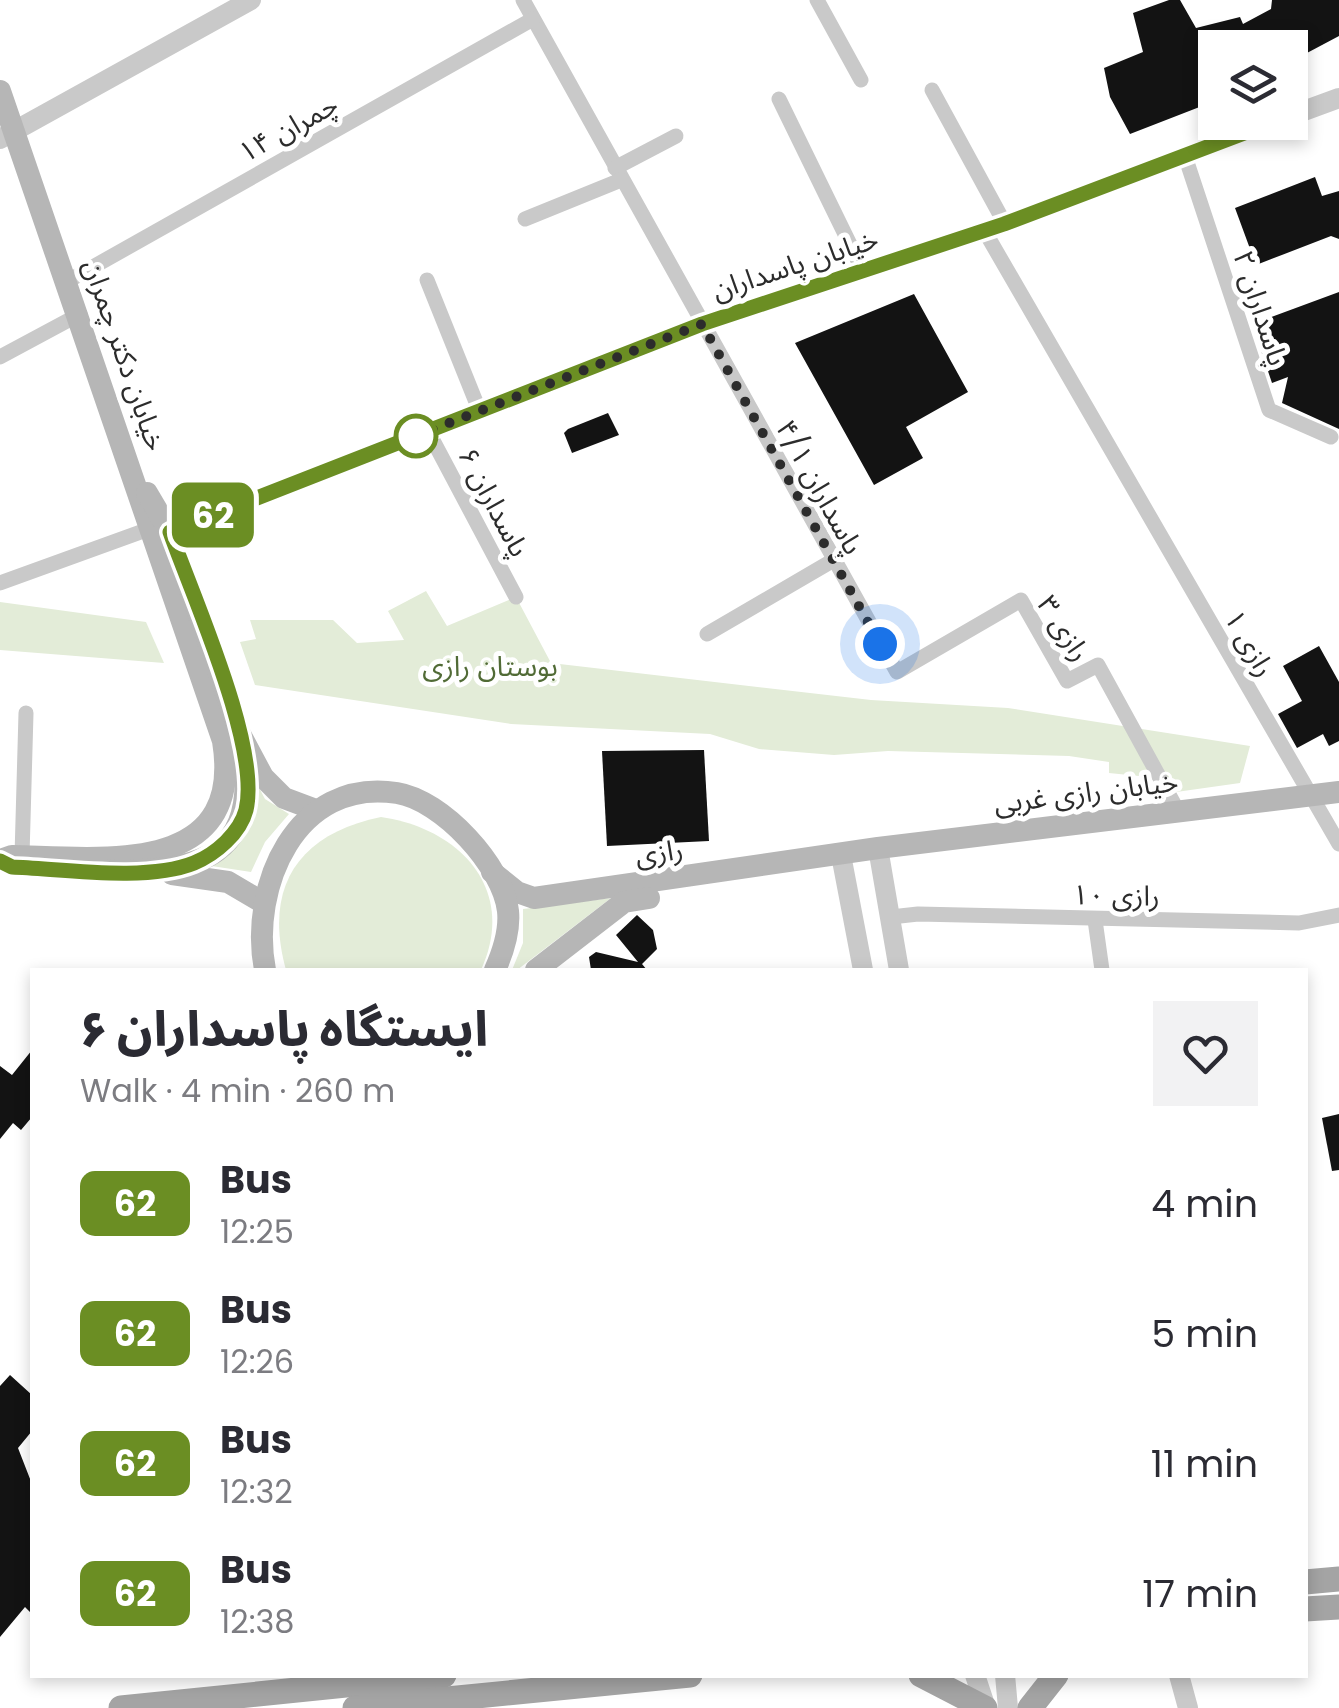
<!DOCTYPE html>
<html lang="en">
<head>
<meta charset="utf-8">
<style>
	:root { --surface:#fff; --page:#f2f2f3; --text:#2b2b33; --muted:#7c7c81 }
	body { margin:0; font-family:Poppins,"Noto Sans Arabic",sans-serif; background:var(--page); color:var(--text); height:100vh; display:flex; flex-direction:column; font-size:38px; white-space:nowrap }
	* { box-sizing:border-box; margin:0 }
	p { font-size:32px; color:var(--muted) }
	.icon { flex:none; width:55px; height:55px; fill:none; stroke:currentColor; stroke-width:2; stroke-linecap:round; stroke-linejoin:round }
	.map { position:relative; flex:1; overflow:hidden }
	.drawer { position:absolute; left:30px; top:968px; width:1278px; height:710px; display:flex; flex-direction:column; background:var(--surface); border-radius:0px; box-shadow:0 5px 15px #0003 }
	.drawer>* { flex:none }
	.badge { padding:0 20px; border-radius:15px; font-size:35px; line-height:65px }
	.fabs { position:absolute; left:1198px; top:30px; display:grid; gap:20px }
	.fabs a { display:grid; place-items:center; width:110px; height:110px; border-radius:0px; background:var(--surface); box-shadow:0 5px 15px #0003; font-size:50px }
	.you { position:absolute; width:50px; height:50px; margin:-25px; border:8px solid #fff; border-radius:50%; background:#1a73e8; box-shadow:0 0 0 15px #1a73e833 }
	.map>.badge { position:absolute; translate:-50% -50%; box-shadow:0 0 0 5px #fff }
	.round { display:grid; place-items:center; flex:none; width:105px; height:105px; border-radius:0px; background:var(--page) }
	.summary { display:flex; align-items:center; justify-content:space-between; height:170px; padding:0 50px }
	h1 { font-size:48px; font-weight:800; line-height:75px }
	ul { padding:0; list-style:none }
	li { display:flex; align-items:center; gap:30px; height:130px; padding:0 50px }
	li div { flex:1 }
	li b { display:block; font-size:38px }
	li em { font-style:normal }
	li .badge { min-width:110px; font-weight:700; text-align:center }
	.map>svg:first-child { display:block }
</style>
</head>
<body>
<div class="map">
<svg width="1339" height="1708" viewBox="0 0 1339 1708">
	<rect width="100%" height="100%" fill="#fff"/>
	<g fill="#e3ecd8">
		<polygon points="426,591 447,626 516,597 551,663 871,700 1008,708 1250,746 1240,783 1155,795 1159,778 1109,773 1109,762 1069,756 888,751 834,755 759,749 710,734 511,724 255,685 240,642 256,639 250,620 333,620 357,643 404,640 388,611"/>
		<polygon points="0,602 146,622 164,663 0,650"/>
		<polygon points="257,784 265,799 289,814 265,842 251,872 192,863 220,847"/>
		<path d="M 381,817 C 459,828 518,889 481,970 L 286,970 C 263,887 298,834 381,817 Z"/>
		<polygon points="611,898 517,970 512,970 523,943 523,909"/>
	</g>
	<g fill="#131313">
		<polygon points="1169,0 1180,0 1196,28 1240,17 1243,24 1271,9 1272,0 1339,0 1339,36 1290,62 1290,48 1215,48 1215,101 1130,134 1110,97 1104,68 1143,52 1133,13"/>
		<polygon points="1315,177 1322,196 1339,191 1339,239 1331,236 1256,265 1235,208"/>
		<polygon points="1339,292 1339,429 1282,403 1288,377 1272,383 1252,324"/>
		<polygon points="914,294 968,392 906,427 923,458 874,485 795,343"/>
		<polygon points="608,413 619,435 572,453 564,433 568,429"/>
		<polygon points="1319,646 1339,682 1339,741 1329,746 1323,734 1297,748 1278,714 1302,701 1283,666"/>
		<polygon points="704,750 709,841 607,846 602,751"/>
		<polygon points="637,915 653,930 657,949 642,964 647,970 591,970 589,957 596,952 638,962 616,935"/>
		<polygon points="32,1050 32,1117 21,1130 13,1123 0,1139 0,1066 12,1075"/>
		<polygon points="1339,1114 1339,1170 1332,1171 1322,1118"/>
		<polygon points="10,1375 32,1395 32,1431 18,1448 32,1484 32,1614 25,1607 0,1637 0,1386"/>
	</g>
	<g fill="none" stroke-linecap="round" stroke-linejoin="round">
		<g stroke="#c9c9c9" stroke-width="15">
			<polyline points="523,0 897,672 1021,600 1067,681 1098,665 1178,811"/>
			<polyline points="817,0 861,80"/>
			<polyline points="932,90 1005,224"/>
			<polyline points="779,99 863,271"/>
			<polyline points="1185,156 1269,410 1331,437"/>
			<polyline points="615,168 676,136"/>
			<polyline points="525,219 621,180"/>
			<polyline points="984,230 1339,844"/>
			<polyline points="427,280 480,412"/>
			<polyline points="68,281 533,19"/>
			<polyline points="0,357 80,314"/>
			<polyline points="428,431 516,597"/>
			<polyline points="0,583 149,529"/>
			<polyline points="707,634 832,561"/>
			<polyline points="22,856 26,713"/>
			<polyline points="891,917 918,914 1299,923 1339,915"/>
			<polyline points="1095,920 1102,970"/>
		</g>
		<g stroke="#c9c9c9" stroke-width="20">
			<polyline points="1290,116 1339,98"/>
			<polyline points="0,139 251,0"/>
			<polyline points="170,532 702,324 1005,224 1273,122"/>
			<polyline points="878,848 899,970"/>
			<polyline points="841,855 863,970"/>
			<polyline points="975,1675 986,1708"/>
			<polyline points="1005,1675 1008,1708"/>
			<polyline points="1179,1675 1188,1708"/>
		</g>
		<g stroke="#b6b6b6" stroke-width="22">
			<path d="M 0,91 L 223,741 C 245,877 103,858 12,856 L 0,860"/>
			<polyline points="147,493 170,532 240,734 263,777 284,798 316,810"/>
			<path d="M 112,870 C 201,873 259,855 243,752"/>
			<polyline points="492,872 517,892 534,898 878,848 1339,792"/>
			<polyline points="172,874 228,882 262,902"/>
			<path d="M 265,970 C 249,887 296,777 397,793 C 442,800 503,866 508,911 C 510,930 503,952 495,970"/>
			<polyline points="536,970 624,902 649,898"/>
		</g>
		<g stroke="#a4a4a4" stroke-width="25">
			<polyline points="1305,1582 1339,1579"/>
			<polyline points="1305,1609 1339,1607"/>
			<polyline points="921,1675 985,1708"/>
			<polyline points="121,1708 444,1675"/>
			<polyline points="355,1708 690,1675"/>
			<polyline points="1030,1708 1056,1675"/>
		</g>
	</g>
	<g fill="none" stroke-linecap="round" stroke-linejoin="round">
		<g stroke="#fff" stroke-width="22">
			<path id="line" d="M 0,861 L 12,867 C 63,869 147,882 194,863 C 216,854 240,833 246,810 C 261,747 193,597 170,532 L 702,324 L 1004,224 L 1273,122"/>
		</g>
		<use href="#line" stroke="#6b8e23" stroke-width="15"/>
		<polyline stroke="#2c2c2c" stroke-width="10" stroke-dasharray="0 18" points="416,436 702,324 880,644"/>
	</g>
	<circle fill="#fff" stroke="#6b8e23" stroke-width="5" cx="416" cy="436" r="20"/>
	<g text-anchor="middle" stroke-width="10" stroke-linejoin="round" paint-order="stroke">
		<g font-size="28" fill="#2c2c2c" stroke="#fff">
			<text transform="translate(288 128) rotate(-29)" y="10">چمران ۱۴</text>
			<text transform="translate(795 264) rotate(-18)" y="10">خیابان پاسداران</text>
			<text transform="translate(1261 308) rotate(72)" y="10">پاسداران ۲</text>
			<text transform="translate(125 355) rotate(71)" y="10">خیابان دکتر چمران</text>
			<text transform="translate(820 487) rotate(61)" y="10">پاسداران ۴/۱</text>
			<text transform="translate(494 502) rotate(62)" y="10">پاسداران ۶</text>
			<text transform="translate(1064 628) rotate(57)" y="10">رازی ۳</text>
			<text transform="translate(1250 643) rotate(60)" y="10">رازی ۱</text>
			<text transform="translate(1086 792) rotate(-7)" y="10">خیابان رازی غربی</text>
			<text transform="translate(659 852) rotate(-8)" y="10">رازی</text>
			<text transform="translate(1116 895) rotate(1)" y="10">رازی ۱۰</text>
		</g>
		<g font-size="28" fill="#516b36" stroke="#fff">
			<text x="490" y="676">بوستان رازی</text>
		</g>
	</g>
</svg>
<div class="fabs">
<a><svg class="icon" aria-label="layers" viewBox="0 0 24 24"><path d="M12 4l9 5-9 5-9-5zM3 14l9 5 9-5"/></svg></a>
</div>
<div class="you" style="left:880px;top:644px"></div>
<b class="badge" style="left:213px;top:515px;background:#6b8e23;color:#fff">62</b>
<section class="drawer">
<div class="summary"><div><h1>ایستگاه پاسداران ۶</h1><p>Walk · 4 min · 260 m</p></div><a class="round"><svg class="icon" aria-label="heart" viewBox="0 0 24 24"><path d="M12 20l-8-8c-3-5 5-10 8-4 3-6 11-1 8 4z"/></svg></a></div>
<ul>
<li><span class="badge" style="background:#6b8e23;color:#fff">62</span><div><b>Bus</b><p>12:25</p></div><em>4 min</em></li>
<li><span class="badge" style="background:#6b8e23;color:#fff">62</span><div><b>Bus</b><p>12:26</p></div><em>5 min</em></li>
<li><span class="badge" style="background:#6b8e23;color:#fff">62</span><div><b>Bus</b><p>12:32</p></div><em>11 min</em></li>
<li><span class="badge" style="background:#6b8e23;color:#fff">62</span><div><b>Bus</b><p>12:38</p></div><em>17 min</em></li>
</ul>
</section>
</div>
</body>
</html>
